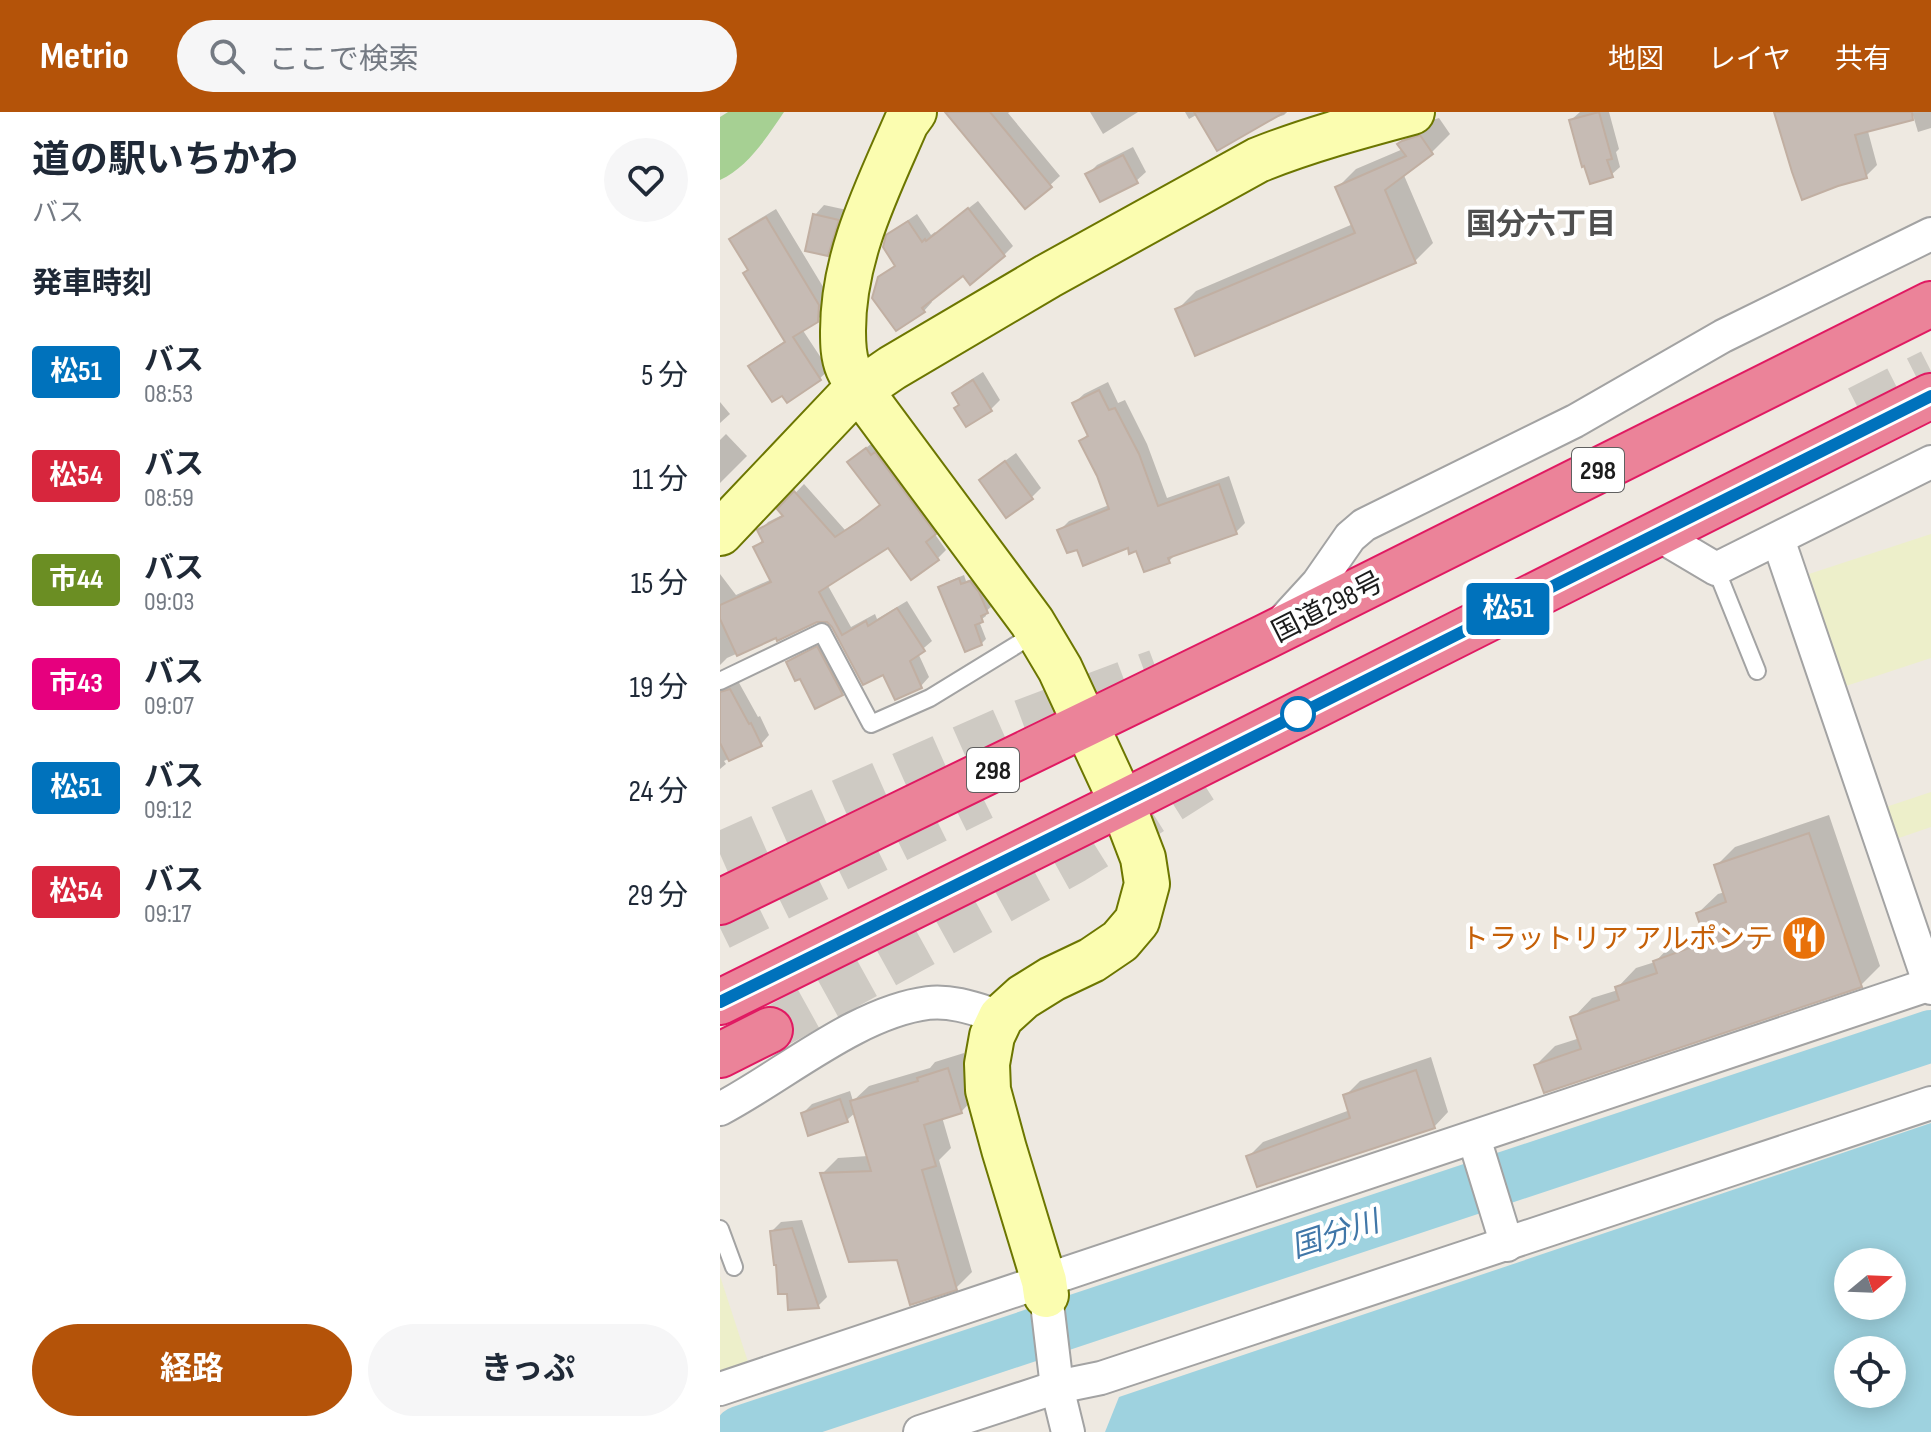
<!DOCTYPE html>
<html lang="ja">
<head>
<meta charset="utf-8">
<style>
	:root { --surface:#fff; --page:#f6f6f7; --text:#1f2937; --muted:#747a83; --accent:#b45309 }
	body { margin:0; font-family:"Sofia Sans Condensed","Noto Sans JP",sans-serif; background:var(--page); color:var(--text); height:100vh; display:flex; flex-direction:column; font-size:30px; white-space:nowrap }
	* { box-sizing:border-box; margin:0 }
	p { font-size:26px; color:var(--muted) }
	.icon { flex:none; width:44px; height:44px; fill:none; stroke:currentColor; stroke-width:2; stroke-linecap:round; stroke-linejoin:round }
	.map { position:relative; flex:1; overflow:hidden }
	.side { display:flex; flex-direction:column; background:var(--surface); width:720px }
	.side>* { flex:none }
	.badge { padding:0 16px; border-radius:6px; font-size:28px; line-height:52px }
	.needle { width:52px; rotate:71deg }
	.fabs { position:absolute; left:1114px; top:1136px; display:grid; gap:16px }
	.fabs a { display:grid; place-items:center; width:72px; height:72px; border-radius:50%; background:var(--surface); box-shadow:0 4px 20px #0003; font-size:40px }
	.map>.badge { position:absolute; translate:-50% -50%; box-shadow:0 0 0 4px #fff }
	h2 { padding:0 32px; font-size:30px; line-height:72px }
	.round { display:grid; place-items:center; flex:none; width:84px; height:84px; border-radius:42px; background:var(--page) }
	.head { display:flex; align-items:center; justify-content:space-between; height:136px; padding:0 32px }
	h1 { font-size:38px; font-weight:700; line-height:60px }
	.primary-button { display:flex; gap:16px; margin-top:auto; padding:16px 32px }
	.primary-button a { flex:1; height:92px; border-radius:48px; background:var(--accent); color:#fff; font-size:32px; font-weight:700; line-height:92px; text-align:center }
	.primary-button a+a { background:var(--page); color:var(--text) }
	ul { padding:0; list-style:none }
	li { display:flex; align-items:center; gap:24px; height:104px; padding:0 32px }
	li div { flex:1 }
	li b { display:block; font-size:30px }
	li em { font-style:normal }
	li .badge { min-width:88px; font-weight:700; text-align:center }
	header { display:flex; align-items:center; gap:48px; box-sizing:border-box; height:112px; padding:0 40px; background:var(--accent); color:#fff }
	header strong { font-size:38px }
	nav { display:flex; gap:44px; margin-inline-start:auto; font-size:28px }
	.search { width:560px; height:72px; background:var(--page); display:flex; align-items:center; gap:20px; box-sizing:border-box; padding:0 28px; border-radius:44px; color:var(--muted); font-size:30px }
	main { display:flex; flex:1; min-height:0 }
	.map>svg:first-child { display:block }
</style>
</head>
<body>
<header>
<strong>Metrio</strong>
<div class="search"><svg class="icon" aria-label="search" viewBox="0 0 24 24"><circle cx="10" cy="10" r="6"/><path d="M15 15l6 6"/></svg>ここで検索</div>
<nav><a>地図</a><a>レイヤ</a><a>共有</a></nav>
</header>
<main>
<section class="side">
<div class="head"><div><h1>道の駅いちかわ</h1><p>バス</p></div><a class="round"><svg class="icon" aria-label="heart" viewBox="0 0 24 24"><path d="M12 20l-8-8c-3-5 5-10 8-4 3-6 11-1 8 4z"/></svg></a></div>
<h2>発車時刻</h2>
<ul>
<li><span class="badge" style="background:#0072bc;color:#fff">松51</span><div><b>バス</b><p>08:53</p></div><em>5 分</em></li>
<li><span class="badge" style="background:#d7263d;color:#fff">松54</span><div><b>バス</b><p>08:59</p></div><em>11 分</em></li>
<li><span class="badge" style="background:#6b8e23;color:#fff">市44</span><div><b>バス</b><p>09:03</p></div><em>15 分</em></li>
<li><span class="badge" style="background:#e6007e;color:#fff">市43</span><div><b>バス</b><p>09:07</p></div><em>19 分</em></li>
<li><span class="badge" style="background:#0072bc;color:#fff">松51</span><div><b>バス</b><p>09:12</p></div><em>24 分</em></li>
<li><span class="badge" style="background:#d7263d;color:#fff">松54</span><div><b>バス</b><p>09:17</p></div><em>29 分</em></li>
</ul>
<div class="primary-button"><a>経路</a><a>きっぷ</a></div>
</section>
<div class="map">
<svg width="1211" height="1320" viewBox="0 0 1211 1320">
	<rect width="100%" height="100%" fill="#eee9e1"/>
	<g fill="#edefca">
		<polygon points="1211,422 1211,546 1126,574 1089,462"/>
		<polygon points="1211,680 1211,715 1176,727 1166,695"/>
		<polygon points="0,1164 30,1256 0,1267"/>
	</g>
	<path fill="#a6d093" d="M 8,0 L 64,0 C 47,25 28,55 0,68 L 0,5 Z"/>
	<path fill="#9ed2df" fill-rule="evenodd" d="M 1211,1011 L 1211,1320 L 385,1320 L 399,1285 ZM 1128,1150 L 1172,1150 L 1172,1194 L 1128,1194 ZM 1128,1238 L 1172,1238 L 1172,1282 L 1128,1282 Z"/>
	<g fill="#0003">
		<polygon points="238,0 290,0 288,1 340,64 306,95"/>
		<polygon points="370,0 418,0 383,22"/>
		<polygon points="465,0 567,0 564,3 545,9 478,2 469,7"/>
		<polygon points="860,0 889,0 899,37 896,40 900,55 891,63 851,8"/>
		<polygon points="1146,0 1146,12 1157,53 1146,64 1083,86"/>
		<polygon points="1192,0 1211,0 1211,16 1198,20"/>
		<polygon points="719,6 730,22 712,40 683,61 713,131 695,149 458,197 476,179 633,112 618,75 636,57 683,37 680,33 703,11"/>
		<polygon points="413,35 426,60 416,69 368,62 377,53"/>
		<polygon points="258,89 293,134 284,143 244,162 210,187 212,190 204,199 160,166 176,152 168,124 178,115 197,102 211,123 215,120 216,121"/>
		<polygon points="104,93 127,98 117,132 107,142 95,103"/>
		<polygon points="56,97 108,183 107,198 97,208 82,217 109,258 99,267 31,254 40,245 66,228 29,157 11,127 21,118"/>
		<polygon points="263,260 280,288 271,297 247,313 241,292 234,282 244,272"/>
		<polygon points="388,270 398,291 405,288 427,332 447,386 509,364 525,411 516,420 457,441 449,449 409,434 358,435 340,418 349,409 389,393 379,364 361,329 369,321 354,291 364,282"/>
		<polygon points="0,290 10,302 0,311"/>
		<polygon points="6,322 27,344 0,371 0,328"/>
		<polygon points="155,329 223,412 214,421 226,438 217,447 169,433 107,472 131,515 155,502 157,507 187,489 212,529 198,541 209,565 201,574 164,560 144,571 113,513 104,507 57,524 7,546 0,553 0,462 16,483 52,467 35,435 44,427 40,419 48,410 64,402 60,397 84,372 125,418 162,392 138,342"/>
		<polygon points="296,341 321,376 312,385 262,368 271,359"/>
		<polygon points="244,463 246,469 255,466 262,476 271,495 265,500 266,504 259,509 266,527 261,532 221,476 225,471"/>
		<polygon points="102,532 126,577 122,581 80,564 68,550 72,546"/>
		<polygon points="0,567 10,572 18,569 38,605 40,604 49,623 41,632 4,649 6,652 0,657"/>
		<polygon points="1109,703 1160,854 1141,873 816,953 835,934 860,926 853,906 872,886 898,878 897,876 916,856 935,850 954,830 985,819 978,801 998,782 1005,780 996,754 1015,735"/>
		<polygon points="244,941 257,983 241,1000 222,1005 231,1036 219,1048 252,1160 236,1176 178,1146 102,1062 118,1046 148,1044 136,1000 127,1008 83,1001 92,992 130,979 133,989 149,974 210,956 215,950"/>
		<polygon points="711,945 728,1000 714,1015 529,1044 543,1030 630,998 625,984 640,969"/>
		<polygon points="82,1108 107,1185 98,1194 69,1179 52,1119 61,1110"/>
	</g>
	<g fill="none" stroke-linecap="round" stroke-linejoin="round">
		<polyline stroke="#9ed2df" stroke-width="52" points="20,1320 1211,924"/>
	</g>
	<g fill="#c6bbb4" stroke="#c1afa2" stroke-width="2">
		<polygon points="225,0 270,0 332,75 305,97"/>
		<polygon points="474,0 565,0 497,39"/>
		<polygon points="879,0 892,47 887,48 893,65 870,72 864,54 862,55 849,8"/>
		<polygon points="1054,0 1192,0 1193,8 1135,23 1147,66 1118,74 1082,88 1072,60"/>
		<polygon points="700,23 713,42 665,78 696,151 475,244 455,197 635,121 615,75 686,44 677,32 682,29"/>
		<polygon points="403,43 418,71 380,90 365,62"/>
		<polygon points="248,96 285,144 250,173 243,164 202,196 205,200 176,219 152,186 158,165 175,154 163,135 166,123 188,109 202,130 205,127 206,129"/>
		<polygon points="93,102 119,108 108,144 85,139"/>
		<polygon points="46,105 99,193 98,210 73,225 101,268 67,291 62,284 52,290 28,254 65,230 23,161 28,158 9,127"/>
		<polygon points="253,268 272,299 246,315 234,296 239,293 232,281"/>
		<polygon points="379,278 389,298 395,296 419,342 438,394 499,372 517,422 448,446 450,451 424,460 416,439 409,442 408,436 363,454 357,438 347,441 337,418 389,397 377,364 359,329 368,324 352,291"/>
		<polygon points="146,336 151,343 155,340 216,422 206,430 219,448 191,468 168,436 99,480 122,523 146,509 148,514 177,496 205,539 190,549 202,576 175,588 163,563 143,573 112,515 107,510 97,510 57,529 56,526 17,544 0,507 0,493 51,470 33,435 43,430 37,418 63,404 57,397 74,379 115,425 138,410 160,393 127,350"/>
		<polygon points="285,349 313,387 286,406 259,368"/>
		<polygon points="239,466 241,472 250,469 259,480 268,501 261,504 263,510 255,513 262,533 245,540 218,475"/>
		<polygon points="97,534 123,583 95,597 80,567 75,569 66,550"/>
		<polygon points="10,577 29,612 31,611 42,634 9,649 0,631 0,580"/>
		<polygon points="1089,721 1142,875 824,981 814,953 861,937 850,905 899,888 895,875 937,861 933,849 986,830 976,801 1006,790 994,753"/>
		<polygon points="228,956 242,1001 204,1013 216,1054 202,1058 237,1178 190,1193 177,1148 129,1150 100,1061 151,1059 130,989 198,969 197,966"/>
		<polygon points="696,958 715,1016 537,1075 526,1044 630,1006 623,983"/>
		<polygon points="120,987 128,1010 88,1024 81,1001"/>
		<polygon points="72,1116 99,1196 68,1198 67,1182 58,1182 56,1153 54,1153 50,1119"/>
	</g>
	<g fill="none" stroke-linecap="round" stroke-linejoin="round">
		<g stroke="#cecac3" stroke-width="44" stroke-dasharray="44 22" stroke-linecap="butt">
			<polyline points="1138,296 1211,259"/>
			<polyline points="0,742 295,612 437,559"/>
			<polyline points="0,816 263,686"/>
			<polyline points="50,918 355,749 482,669"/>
		</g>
		<g stroke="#a3a3a3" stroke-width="20">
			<g id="lane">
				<polyline points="996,457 1037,559"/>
				<polyline points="0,569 102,520 151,612 210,586 298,532"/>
				<polyline points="0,1117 14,1155"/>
			</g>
		</g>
		<g stroke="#a3a3a3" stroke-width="36">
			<g id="street">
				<polyline points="937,422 996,457 1211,350"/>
				<polyline points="1058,427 1211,876"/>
				<polyline points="565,507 598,471 630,425 644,413 855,309 1003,224 1211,122"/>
				<path d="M 0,997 C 63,964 137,900 208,891 C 233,888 258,898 281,905"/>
				<polyline points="754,1026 787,1133"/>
				<polyline points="326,1183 337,1275 348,1320"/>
				<polyline points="0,1277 1211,872"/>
				<polyline points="200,1320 337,1275 381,1266 1211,991"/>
			</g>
		</g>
		<g stroke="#6c7600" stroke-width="48">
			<g id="secondary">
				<path d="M 194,0 L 186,11 C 157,78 123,144 123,219 C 123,231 123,244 128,256 C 131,263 136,270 140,278 L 312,510 L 340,557 L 402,691 L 423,746 L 427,772 L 417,809 L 400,829 L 372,848 L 332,867 L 303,885 L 281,905 L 272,924 L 267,952 L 268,978 L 284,1037 L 324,1169 L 326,1183"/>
				<path d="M 0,421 L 127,287 L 140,278 L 172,256 L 328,164 L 538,48 C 588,28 640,14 692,0"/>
			</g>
		</g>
		<g stroke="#e01a62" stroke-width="48">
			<g id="highway">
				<polyline points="0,790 545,525 1211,192"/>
				<polyline points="0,890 402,691 1211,284"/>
				<polyline points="0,943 50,918"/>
			</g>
		</g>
		<use href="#lane" stroke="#fff" stroke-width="16"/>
		<use href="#street" stroke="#fff" stroke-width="32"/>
		<use href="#secondary" stroke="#fbfdb0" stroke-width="44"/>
		<use href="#highway" stroke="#eb8399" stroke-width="44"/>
	</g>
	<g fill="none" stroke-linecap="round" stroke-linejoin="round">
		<g stroke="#fff" stroke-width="18">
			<polyline id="line" points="0,890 430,677 1211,284"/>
		</g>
		<use href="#line" stroke="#0072bc" stroke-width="12"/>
	</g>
	<defs>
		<g id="restaurant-disc" transform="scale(2.3)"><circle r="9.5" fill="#e8710a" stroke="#fff"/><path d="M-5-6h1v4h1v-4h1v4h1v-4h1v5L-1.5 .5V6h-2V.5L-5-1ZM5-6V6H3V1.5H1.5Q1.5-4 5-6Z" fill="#fff"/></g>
	</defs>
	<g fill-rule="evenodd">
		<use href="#restaurant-disc" x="1084" y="826"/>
	</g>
	<circle fill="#fff" stroke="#0072bc" stroke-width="4" cx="578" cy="602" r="16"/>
	<g text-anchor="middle" stroke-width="8" stroke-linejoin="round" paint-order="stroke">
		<g fill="#fff" stroke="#606060" stroke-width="2">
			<rect x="852" y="336" width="52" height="44" rx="6"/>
			<rect x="247" y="636" width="52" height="44" rx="6"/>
		</g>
		<g font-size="26" font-weight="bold" fill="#1c1c1c">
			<text x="878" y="367">298</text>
			<text x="273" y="667">298</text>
		</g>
		<g font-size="28" fill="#1c1c1c" stroke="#fff">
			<text transform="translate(607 494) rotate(-27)" y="10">国道298号</text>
		</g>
		<g font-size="28" fill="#c56008" stroke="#fff" text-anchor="end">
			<text x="1053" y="836">トラットリア アルポンテ</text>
		</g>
		<g font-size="30" font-weight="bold" fill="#4f4f4f" stroke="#fff">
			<text x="821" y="122">国分六丁目</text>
		</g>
		<g font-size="30" font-style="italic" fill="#4177a8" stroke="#fff">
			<text transform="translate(615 1122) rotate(-18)" y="10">国分川</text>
		</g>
	</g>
</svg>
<div class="fabs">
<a><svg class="needle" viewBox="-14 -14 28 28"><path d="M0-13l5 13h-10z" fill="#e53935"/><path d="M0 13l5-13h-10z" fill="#747a83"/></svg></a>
<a><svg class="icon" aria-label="locate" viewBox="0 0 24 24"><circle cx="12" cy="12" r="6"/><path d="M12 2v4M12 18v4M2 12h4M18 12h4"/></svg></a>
</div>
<b class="badge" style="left:788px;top:497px;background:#0072bc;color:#fff">松51</b>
</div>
</main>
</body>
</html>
